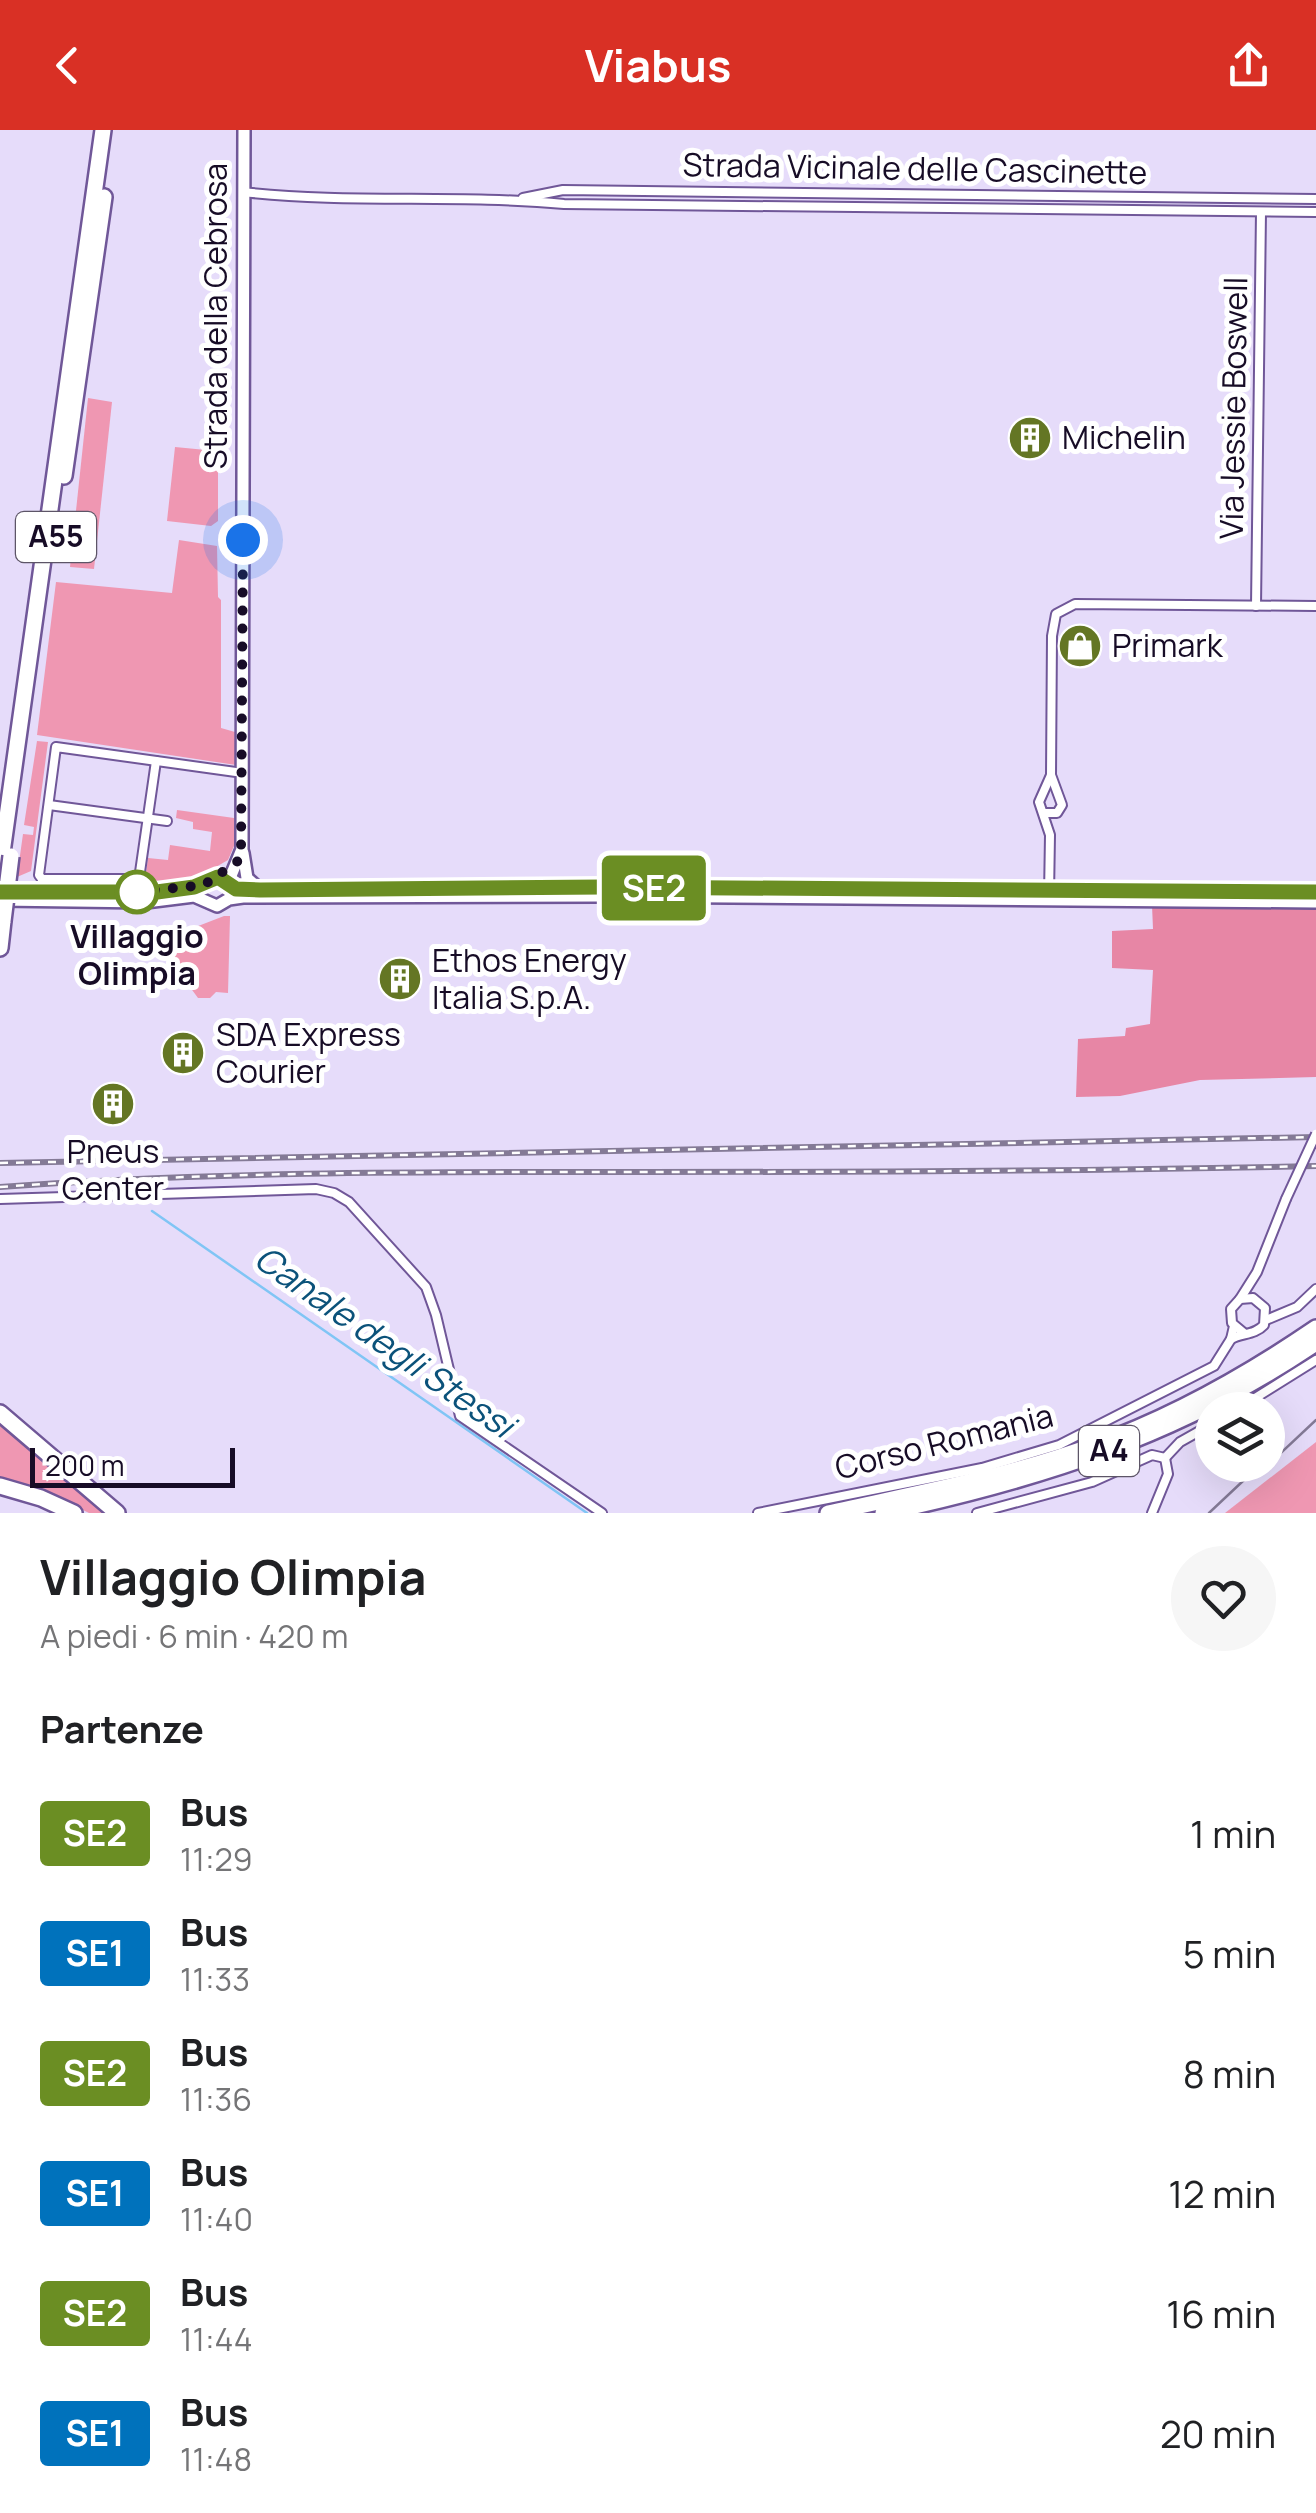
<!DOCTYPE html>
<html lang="it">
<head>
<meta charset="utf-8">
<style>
	:root { --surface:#fff; --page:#f6f6f6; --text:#202124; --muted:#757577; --accent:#d93025 }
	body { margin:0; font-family:Manrope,sans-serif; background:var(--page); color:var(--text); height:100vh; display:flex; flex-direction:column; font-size:38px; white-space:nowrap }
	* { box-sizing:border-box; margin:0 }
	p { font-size:32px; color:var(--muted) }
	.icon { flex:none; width:55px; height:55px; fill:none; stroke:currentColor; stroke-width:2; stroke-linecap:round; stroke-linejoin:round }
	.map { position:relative; height:1383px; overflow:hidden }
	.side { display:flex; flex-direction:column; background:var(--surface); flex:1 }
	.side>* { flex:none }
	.badge { padding:0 20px; border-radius:8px; font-size:35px; line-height:65px }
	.tools { position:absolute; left:1195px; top:1262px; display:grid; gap:20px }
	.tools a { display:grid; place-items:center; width:90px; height:90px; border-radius:50%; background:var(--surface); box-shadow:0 10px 40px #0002; font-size:50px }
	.scale { position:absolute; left:30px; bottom:25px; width:205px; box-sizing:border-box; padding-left:10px; border:5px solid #170c26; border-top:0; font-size:28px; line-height:35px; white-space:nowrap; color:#170c26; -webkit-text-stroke:8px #fff; paint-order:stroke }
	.you { position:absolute; width:50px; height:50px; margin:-25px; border:8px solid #fff; border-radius:50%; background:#1a73e8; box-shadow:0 0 0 15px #1a73e833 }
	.map>.badge { position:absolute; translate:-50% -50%; box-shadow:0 0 0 5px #fff }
	h2 { padding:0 40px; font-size:38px; line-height:90px }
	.round { display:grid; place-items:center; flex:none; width:105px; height:105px; border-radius:52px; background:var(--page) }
	.summary { display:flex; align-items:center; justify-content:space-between; height:170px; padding:0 40px }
	h1 { font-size:48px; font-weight:700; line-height:75px }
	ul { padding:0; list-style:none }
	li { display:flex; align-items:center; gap:30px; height:120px; padding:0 40px }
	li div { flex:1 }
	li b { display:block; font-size:38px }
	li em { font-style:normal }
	li .badge { min-width:110px; font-weight:700; text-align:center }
	header { display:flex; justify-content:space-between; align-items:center; height:130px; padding:0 40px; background:var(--accent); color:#fff; font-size:45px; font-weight:700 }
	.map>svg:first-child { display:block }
</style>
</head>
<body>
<header><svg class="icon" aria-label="back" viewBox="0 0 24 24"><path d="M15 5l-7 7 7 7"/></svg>Viabus<svg class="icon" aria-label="share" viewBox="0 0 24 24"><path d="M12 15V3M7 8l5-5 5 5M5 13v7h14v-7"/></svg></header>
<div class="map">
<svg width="1316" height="1383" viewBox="0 0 1316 1383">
	<rect width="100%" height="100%" fill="#e6dcfa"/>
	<g fill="#ef97b2">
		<polygon points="88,268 112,272 94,439 70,437"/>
		<polygon points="211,285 218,287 218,293 211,292 210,301 218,303 218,391 211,396 167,391 175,317 206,320"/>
		<polygon points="179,410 217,416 218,467 221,470 221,598 235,602 236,635 37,605 56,452 172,463"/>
		<polygon points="37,611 48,612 31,741 17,747 23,704 33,705 34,697 24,695"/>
		<polygon points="177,680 234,688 234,716 228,730 188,753 145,750 148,728 168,730 170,715 210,721 212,702 193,699 193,692 176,688"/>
		<polygon points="224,786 230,786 228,863 216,862 210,868 198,868 157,812"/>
		<polygon points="0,1290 111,1383 89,1383 51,1364 0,1350"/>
		<polygon points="1316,1312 1316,1383 1225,1383"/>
	</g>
	<polygon fill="#e786a5" points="1152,775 1316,778 1316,947 1200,950 1120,966 1076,967 1078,909 1125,906 1126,898 1150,894 1153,840 1112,838 1112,801 1153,799"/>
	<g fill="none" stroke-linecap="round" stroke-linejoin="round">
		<polyline stroke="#80c5f5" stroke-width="2.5" points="152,1081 587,1383"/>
		<g stroke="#705798" stroke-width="12">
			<g id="minor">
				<path d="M 243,62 C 350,74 457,64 564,74 L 1316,82"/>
				<polyline points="523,68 563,60 1316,69"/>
				<polyline points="1256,476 1261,82"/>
				<polyline points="49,675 167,691"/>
				<polyline points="1044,683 1057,683 1062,675 1051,645"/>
				<polyline points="42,749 139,749 156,631"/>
				<polyline points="42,762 42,749 39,745 56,617 243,643"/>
				<polyline points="1049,765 1050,705 1039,672 1051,645 1052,506 1056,484 1075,474 1316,476"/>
				<polyline points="0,1069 316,1059 334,1063 349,1072 426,1157 436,1185 460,1286 602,1383"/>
				<polyline points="1240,1169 1257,1142 1286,1069"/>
				<polyline points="1266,1190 1297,1177 1316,1159"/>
				<path d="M 1231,1209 C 1242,1203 1255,1205 1264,1195 L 1265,1178 L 1253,1168 L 1240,1169 L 1231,1179 L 1232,1193 L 1244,1203"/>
				<polyline points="1236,1280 1316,1230"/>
				<polyline points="1165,1328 1180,1312 1212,1294"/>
				<polyline points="758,1383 982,1338 1059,1315 1214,1236 1231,1209 1234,1196"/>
				<polyline points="977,1383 1092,1352 1152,1325 1165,1328"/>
				<polyline points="1152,1383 1168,1344 1165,1328"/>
			</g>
		</g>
		<g stroke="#705798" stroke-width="16">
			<g id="secondary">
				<polyline points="243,723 247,748 258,758"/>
				<polyline points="228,753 242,719 244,0"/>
				<polyline points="0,762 157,762 203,755 215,747 224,749 236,759 260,759 603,757 1316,762"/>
				<polyline points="0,770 146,772 194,766 217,776 229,769 243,767 600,766 1316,772"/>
			</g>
		</g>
		<g stroke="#705798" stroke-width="20">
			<g id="motorway">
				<polyline points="64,346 104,67"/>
				<polyline points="0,737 103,0"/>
				<polyline points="0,818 3,791"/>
				<polyline points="0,1283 117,1383"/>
				<polyline points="0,1356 41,1368 74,1383"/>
				<path d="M 828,1383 C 917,1363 1008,1347 1094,1315 C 1173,1287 1247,1245 1316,1198"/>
				<path d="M 883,1383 C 1042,1349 1180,1305 1316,1213"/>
			</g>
		</g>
		<use href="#minor" stroke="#fff" stroke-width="8"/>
		<use href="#secondary" stroke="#fff" stroke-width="11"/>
		<use href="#motorway" stroke="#fff" stroke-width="15"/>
		<g stroke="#847a96" stroke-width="2.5">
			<polyline points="1268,1335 1316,1290"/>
			<polyline points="1209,1383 1260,1335"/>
		</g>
		<g stroke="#847a96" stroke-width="6">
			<g id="rail">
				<polyline points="0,1033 1316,1007"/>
				<path d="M 0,1057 C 216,1041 434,1042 650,1042 C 872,1042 1094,1041 1316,1036"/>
			</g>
		</g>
		<use href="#rail" stroke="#fff" stroke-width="2.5" stroke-dasharray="8" stroke-linecap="butt"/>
		<g stroke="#705798" stroke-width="12" stroke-linecap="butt">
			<polyline id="minor-bridge" points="1286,1069 1316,1004"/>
		</g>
		<g stroke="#705798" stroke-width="20" stroke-linecap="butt">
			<polyline id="motorway-bridge" points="3,791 11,726"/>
		</g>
		<use href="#minor-bridge" stroke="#fff" stroke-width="8"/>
		<use href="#motorway-bridge" stroke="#fff" stroke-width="15"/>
	</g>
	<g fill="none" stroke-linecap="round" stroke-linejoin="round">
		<g stroke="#fff" stroke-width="22">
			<polyline id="line" points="0,762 157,762 194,757 218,747 236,759 260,760 603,757 1316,762"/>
		</g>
		<use href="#line" stroke="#6b8e23" stroke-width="15"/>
		<polyline stroke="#170c26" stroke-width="10" stroke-dasharray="0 18" points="137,762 204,755 238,731 241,724 243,410"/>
	</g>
	<defs>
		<g id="building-disc" transform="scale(2.25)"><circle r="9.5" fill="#647624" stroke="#fff"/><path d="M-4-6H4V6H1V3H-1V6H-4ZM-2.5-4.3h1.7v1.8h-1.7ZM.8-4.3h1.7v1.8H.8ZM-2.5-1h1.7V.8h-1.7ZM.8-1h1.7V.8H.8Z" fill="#fff"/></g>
		<g id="shop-disc" transform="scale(2.25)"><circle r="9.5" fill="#647624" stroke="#fff"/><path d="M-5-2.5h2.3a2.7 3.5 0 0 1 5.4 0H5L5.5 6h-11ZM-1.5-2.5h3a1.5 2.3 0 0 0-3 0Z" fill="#fff"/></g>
	</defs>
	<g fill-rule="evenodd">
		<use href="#building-disc" x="1030" y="308"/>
		<use href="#shop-disc" x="1080" y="516"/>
		<use href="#building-disc" x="400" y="849"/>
		<use href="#building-disc" x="183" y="923"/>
		<use href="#building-disc" x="113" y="974"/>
	</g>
	<circle fill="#fff" stroke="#6b8e23" stroke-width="5" cx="137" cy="762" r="20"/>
	<g text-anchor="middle" stroke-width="10" stroke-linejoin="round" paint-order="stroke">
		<g fill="#fff" stroke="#5d5567" stroke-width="2.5">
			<rect x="16" y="382" width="80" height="50" rx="8"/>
			<rect x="1079" y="1296" width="60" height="50" rx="8"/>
		</g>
		<g font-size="30" font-weight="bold" fill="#170c26">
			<text x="56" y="417">A55</text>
			<text x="1109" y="1331">A4</text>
		</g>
		<g font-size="32" fill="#170c26" stroke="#fff">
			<text transform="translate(915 39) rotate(1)" y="11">Strada Vicinale delle Cascinette</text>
			<text transform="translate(216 186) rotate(-90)" y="11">Strada della Cebrosa</text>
			<text transform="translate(1234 278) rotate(-89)" y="11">Via Jessie Boswell</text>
			<text transform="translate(944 1312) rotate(-14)" y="11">Corso Romania</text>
		</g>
		<g font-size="32" fill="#170c26" stroke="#fff" text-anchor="start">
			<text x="1062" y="319">Michelin</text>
			<text x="1112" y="527">Primark</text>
			<text x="432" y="842">Ethos Energy<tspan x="432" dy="37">Italia S.p.A.</tspan></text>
			<text x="216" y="916">SDA Express<tspan x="216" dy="37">Courier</tspan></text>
			<text x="113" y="1033" text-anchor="middle">Pneus<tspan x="113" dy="37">Center</tspan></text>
		</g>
		<g font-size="32" font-weight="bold" fill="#170c26" stroke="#fff">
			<text x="137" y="818">Villaggio<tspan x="137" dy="37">Olimpia</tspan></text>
		</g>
		<g font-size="35" font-style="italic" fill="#0b527a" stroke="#fff">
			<text transform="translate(384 1212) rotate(35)" y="12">Canale degli Stessi</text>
		</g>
	</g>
</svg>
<div class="tools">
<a><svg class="icon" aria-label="layers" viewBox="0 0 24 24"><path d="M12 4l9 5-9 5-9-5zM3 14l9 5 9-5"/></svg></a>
</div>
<div class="scale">200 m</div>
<div class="you" style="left:243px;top:410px"></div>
<b class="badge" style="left:654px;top:758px;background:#6b8e23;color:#fff">SE2</b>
</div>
<section class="side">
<div class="summary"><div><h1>Villaggio Olimpia</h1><p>A piedi · 6 min · 420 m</p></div><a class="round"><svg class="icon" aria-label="heart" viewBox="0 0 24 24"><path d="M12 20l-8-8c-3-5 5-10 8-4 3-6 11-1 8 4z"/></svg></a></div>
<h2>Partenze</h2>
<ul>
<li><span class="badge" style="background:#6b8e23;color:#fff">SE2</span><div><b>Bus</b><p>11:29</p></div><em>1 min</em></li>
<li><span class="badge" style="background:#0072bc;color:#fff">SE1</span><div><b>Bus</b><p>11:33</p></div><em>5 min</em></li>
<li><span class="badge" style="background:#6b8e23;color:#fff">SE2</span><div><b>Bus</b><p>11:36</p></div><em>8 min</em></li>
<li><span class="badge" style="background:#0072bc;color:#fff">SE1</span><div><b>Bus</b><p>11:40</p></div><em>12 min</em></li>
<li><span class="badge" style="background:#6b8e23;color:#fff">SE2</span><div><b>Bus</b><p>11:44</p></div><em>16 min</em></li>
<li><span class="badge" style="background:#0072bc;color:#fff">SE1</span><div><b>Bus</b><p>11:48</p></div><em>20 min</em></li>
</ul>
</section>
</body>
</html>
